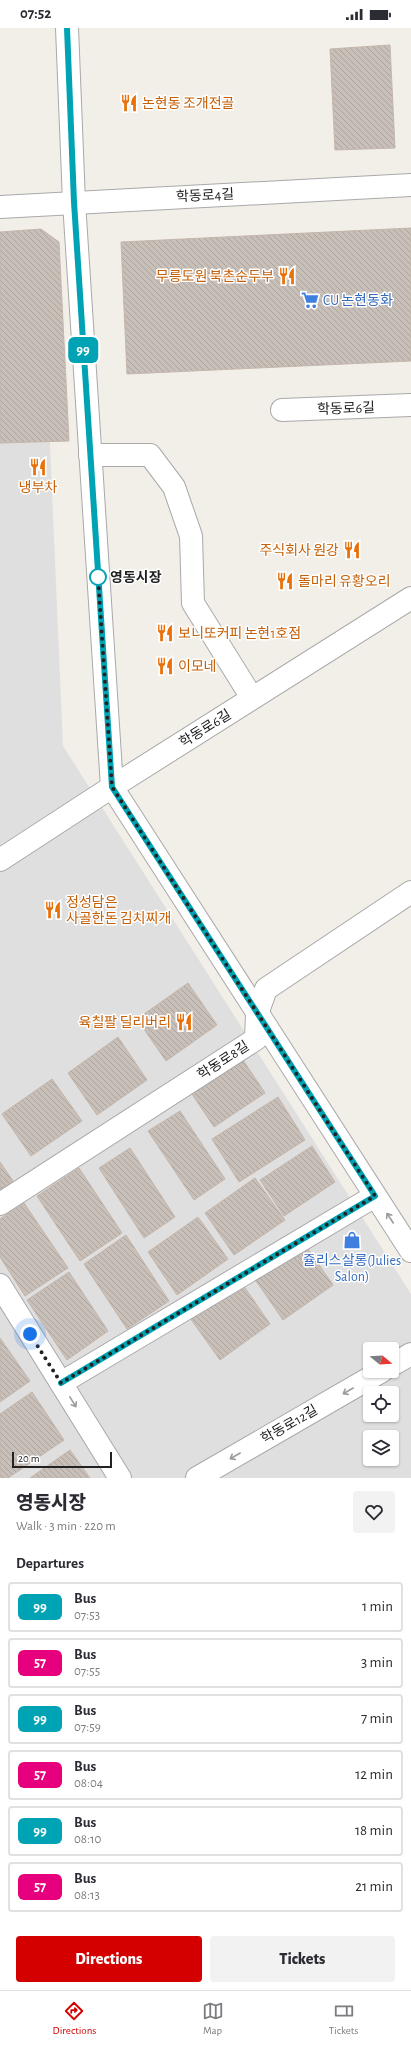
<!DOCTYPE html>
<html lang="en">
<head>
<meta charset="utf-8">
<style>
	:root { --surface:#fff; --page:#f2f2f3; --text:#2b2b33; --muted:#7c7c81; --line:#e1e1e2; --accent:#d40000 }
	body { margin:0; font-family:"Alegreya Sans","Noto Sans KR",sans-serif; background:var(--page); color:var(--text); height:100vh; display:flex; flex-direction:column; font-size:15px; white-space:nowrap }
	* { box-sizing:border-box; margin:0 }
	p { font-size:13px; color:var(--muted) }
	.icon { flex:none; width:22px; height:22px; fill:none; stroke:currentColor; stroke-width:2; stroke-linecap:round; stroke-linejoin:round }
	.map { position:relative; height:1450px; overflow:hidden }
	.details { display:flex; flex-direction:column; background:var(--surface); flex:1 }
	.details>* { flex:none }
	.badge { padding:0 8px; border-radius:6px; font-size:14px; line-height:26px }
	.needle { width:26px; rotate:108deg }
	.controls { position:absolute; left:363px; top:1314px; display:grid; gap:8px }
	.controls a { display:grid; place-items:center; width:36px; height:36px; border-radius:4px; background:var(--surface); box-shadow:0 1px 3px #0004; font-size:20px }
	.scale { position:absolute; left:12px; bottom:10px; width:100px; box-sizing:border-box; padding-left:4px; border:2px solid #222; border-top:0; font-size:11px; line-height:14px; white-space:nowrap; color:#222; -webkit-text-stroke:3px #fff; paint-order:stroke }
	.you { position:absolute; width:20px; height:20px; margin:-10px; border:3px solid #fff; border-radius:50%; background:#1a73e8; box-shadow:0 0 0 6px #1a73e833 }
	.map>.badge { position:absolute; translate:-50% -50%; box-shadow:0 0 0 2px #fff }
	h2 { padding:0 16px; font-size:15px; line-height:36px }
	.round { display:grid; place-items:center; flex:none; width:42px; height:42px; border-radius:4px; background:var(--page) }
	.head { display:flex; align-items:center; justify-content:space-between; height:68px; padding:0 16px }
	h1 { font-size:19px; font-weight:800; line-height:30px }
	.cta { display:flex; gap:8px; margin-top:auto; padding:8px 16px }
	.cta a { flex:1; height:46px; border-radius:4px; background:var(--accent); color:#fff; font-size:16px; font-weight:800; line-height:46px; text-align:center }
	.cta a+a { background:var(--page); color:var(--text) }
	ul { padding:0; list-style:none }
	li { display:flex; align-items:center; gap:12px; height:50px; margin:0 8px 6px; padding:0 8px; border:2px solid var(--line); border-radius:4px }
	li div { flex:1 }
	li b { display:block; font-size:15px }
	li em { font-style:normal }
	li .badge { min-width:44px; font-weight:700; text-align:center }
	.status { display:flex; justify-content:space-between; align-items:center; height:28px; padding:0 20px; background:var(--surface); direction:ltr }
	.status svg { height:11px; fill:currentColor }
	.tab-bar { display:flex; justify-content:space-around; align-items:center; height:56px; border-top:1px solid var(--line); background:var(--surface); font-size:11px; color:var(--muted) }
	.tab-bar a { display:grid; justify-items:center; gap:2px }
	.tab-bar .active { color:var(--accent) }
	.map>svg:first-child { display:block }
</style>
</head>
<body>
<div class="status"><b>07:52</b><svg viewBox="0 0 49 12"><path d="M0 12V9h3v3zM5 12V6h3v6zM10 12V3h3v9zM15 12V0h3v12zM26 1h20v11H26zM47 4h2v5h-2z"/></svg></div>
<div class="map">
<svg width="411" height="1450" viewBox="0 0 411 1450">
	<defs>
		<pattern id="building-back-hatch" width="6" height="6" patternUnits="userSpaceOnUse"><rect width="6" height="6" fill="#c7bfb8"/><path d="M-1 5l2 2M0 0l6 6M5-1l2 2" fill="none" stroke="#aba49e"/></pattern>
	</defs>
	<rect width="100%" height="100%" fill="#f2efe9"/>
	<path fill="#e0dfdf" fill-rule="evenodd" d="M 46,325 L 63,718 L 411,1266 L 411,1450 L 0,1450 L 0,327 ZM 370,1321 L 392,1321 L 392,1343 L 370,1343 ZM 370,1365 L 392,1365 L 392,1387 L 370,1387 ZM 370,1409 L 392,1409 L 392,1431 L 370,1431 Z"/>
	<g fill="url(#building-back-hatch)" stroke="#c4b6ab">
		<polygon points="390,17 395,120 335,122 330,21"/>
		<polygon points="411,200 411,333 127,346 121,214"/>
		<polygon points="41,201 59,214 69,413 0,415 0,204"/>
		<polygon points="188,955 217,997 166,1033 137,991"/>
		<polygon points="118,1009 147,1052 97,1087 68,1045"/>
		<polygon points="241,1029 265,1065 214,1099 190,1063"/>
		<polygon points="52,1051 82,1093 31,1128 2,1086"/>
		<polygon points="278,1069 305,1112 239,1154 212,1111"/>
		<polygon points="180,1083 225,1151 194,1172 148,1103"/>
		<polygon points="312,1118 335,1154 284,1188 260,1152"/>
		<polygon points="130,1120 175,1189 144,1210 99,1140"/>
		<polygon points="0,1134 13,1153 0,1162"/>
		<polygon points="79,1140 122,1205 80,1233 37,1168"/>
		<polygon points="255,1150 285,1192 234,1227 205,1185"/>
		<polygon points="24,1175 68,1240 25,1268 0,1229 0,1191"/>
		<polygon points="198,1189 228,1231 177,1267 148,1224"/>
		<polygon points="126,1207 169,1273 127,1301 84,1236"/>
		<polygon points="304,1215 333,1257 283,1292 254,1250"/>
		<polygon points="69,1244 108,1303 67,1332 27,1272"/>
		<polygon points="241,1254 270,1296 220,1332 190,1290"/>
		<polygon points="0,1310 30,1353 0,1374"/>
		<polygon points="32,1364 64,1412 8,1450 0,1450 0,1386"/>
		<polygon points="70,1422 90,1450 30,1450"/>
	</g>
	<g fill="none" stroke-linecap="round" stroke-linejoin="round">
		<g stroke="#a9a9a9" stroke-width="24">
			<g id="minor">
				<polyline points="67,0 74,174 112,759 411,1223"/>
				<polyline points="0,179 411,157"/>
				<polyline points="282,382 411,377"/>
				<polyline points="90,427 150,427 174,459 191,508 193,575 252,670"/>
				<polyline points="0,832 112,759 411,570"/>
				<polyline points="0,1176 256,1011 257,986 266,961 411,864"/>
				<polyline points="0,1257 120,1450"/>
				<polyline points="392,1337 411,1326"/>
				<polyline points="61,1355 375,1168"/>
				<polyline points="197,1450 382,1343"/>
			</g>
		</g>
		<use href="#minor" stroke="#fff" stroke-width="22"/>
	</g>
	<defs><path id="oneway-shaft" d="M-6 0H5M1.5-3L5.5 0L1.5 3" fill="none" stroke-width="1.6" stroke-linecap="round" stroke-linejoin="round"/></defs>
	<g stroke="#9c9c9c">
		<use href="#oneway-shaft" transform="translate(390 1190) rotate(-123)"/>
		<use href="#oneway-shaft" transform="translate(348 1363) rotate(150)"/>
		<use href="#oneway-shaft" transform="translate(73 1374) rotate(58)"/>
		<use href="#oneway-shaft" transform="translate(235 1428) rotate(150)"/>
	</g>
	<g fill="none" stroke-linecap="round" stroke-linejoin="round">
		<g stroke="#fff" stroke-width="9">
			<polyline id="line" points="61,1355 375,1168 112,759 74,174 67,0"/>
		</g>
		<use href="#line" stroke="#00a3b4" stroke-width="6"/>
		<polyline stroke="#222" stroke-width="4" stroke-dasharray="0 7.2" points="30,1306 61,1355 375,1168 112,759 98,549"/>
	</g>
	<defs>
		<g id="restaurant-bare" transform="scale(1.38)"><path d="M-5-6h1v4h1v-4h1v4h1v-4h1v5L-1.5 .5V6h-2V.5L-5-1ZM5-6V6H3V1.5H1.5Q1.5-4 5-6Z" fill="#e8710a" stroke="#fff" stroke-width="2.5" paint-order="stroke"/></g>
		<g id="supermarket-bare" transform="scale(1.38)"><path d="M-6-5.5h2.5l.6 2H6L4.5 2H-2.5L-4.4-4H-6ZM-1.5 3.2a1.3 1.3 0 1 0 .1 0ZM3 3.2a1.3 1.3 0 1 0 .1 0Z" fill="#3f7fe0" stroke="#fff" stroke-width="2.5" paint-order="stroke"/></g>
		<g id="shop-bare" transform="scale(1.38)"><path d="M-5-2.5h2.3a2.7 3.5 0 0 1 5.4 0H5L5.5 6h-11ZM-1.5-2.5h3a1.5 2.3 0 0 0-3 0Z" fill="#3f7fe0" stroke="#fff" stroke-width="2.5" paint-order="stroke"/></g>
	</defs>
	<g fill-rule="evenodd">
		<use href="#restaurant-bare" x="129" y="75"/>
		<use href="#restaurant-bare" x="287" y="248"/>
		<use href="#supermarket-bare" x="310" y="272"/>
		<use href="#restaurant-bare" x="38" y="439"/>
		<use href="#restaurant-bare" x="352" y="522"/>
		<use href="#restaurant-bare" x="285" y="553"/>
		<use href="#restaurant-bare" x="165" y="605"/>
		<use href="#restaurant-bare" x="165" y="638"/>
		<use href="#restaurant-bare" x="53" y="882"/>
		<use href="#restaurant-bare" x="184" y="994"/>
		<use href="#shop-bare" x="352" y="1212"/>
	</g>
	<circle fill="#fff" stroke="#00a3b4" stroke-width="2" cx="98" cy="549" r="8"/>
	<g text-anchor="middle" stroke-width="3" stroke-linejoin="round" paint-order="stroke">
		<g font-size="14" fill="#c56008" stroke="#fff" text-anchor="start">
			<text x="142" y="80">논현동 조개전골</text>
			<text x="274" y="253" text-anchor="end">무릉도원 북촌순두부</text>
			<text x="38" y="464" text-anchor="middle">냉부차</text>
			<text x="339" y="527" text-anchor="end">주식회사 원강</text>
			<text x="298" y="558">돌마리 유황오리</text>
			<text x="178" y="610">보니또커피 논현1호점</text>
			<text x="178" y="643">이모네</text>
			<text x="66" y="879">정성담은<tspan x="66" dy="16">사골한돈 김치찌개</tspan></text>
			<text x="171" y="999" text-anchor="end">육칠팔 딜리버리</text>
		</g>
		<g font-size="14" fill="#222" stroke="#fff">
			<text transform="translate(205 167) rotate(-3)" y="5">학동로4길</text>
			<text transform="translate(346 380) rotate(-2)" y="5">학동로6길</text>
			<text transform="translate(205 700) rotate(-32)" y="5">학동로6길</text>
			<text transform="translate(223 1032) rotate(-33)" y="5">학동로8길</text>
			<text transform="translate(289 1396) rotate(-30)" y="5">학동로12길</text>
		</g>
		<g font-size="14" fill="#366cbe" stroke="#fff" text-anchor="start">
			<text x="323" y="277">CU 논현동화</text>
			<text x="352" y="1237" text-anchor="middle">쥴리스살롱(Julies<tspan x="352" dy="16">Salon)</tspan></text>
		</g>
		<g font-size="14" font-weight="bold" fill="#222" stroke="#fff" text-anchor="start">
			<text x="110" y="554">영동시장</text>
		</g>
	</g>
</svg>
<div class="controls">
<a><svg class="needle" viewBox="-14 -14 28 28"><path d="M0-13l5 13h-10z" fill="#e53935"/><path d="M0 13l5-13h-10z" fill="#7c7c81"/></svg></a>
<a><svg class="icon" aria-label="locate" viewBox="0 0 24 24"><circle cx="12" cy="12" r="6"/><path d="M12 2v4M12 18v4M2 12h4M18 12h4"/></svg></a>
<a><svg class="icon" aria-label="layers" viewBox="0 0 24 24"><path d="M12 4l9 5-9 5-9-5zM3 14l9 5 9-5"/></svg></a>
</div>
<div class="scale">20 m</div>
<div class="you" style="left:30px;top:1306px"></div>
<b class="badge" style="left:83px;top:322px;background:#00a3b4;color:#fff">99</b>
</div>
<section class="details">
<div class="head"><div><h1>영동시장</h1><p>Walk · 3 min · 220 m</p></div><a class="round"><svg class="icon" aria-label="heart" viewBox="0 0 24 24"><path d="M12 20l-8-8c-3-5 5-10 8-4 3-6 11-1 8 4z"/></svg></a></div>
<h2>Departures</h2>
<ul>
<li><span class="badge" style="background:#00a3b4;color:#fff">99</span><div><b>Bus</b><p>07:53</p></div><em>1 min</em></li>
<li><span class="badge" style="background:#e6007e;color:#fff">57</span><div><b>Bus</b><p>07:55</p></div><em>3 min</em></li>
<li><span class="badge" style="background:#00a3b4;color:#fff">99</span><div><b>Bus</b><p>07:59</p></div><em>7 min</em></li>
<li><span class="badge" style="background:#e6007e;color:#fff">57</span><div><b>Bus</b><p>08:04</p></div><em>12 min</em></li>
<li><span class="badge" style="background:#00a3b4;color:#fff">99</span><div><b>Bus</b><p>08:10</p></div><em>18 min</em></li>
<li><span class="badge" style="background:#e6007e;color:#fff">57</span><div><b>Bus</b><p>08:13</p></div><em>21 min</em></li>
</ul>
<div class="cta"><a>Directions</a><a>Tickets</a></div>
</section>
<nav class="tab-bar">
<a class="active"><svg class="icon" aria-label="directions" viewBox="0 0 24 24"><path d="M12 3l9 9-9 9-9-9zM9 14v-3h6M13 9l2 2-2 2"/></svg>Directions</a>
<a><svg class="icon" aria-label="map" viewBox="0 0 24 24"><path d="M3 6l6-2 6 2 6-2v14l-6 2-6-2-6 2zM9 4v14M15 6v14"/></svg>Map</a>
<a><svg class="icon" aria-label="tickets" viewBox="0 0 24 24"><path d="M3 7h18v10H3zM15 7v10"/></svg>Tickets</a>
</nav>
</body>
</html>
